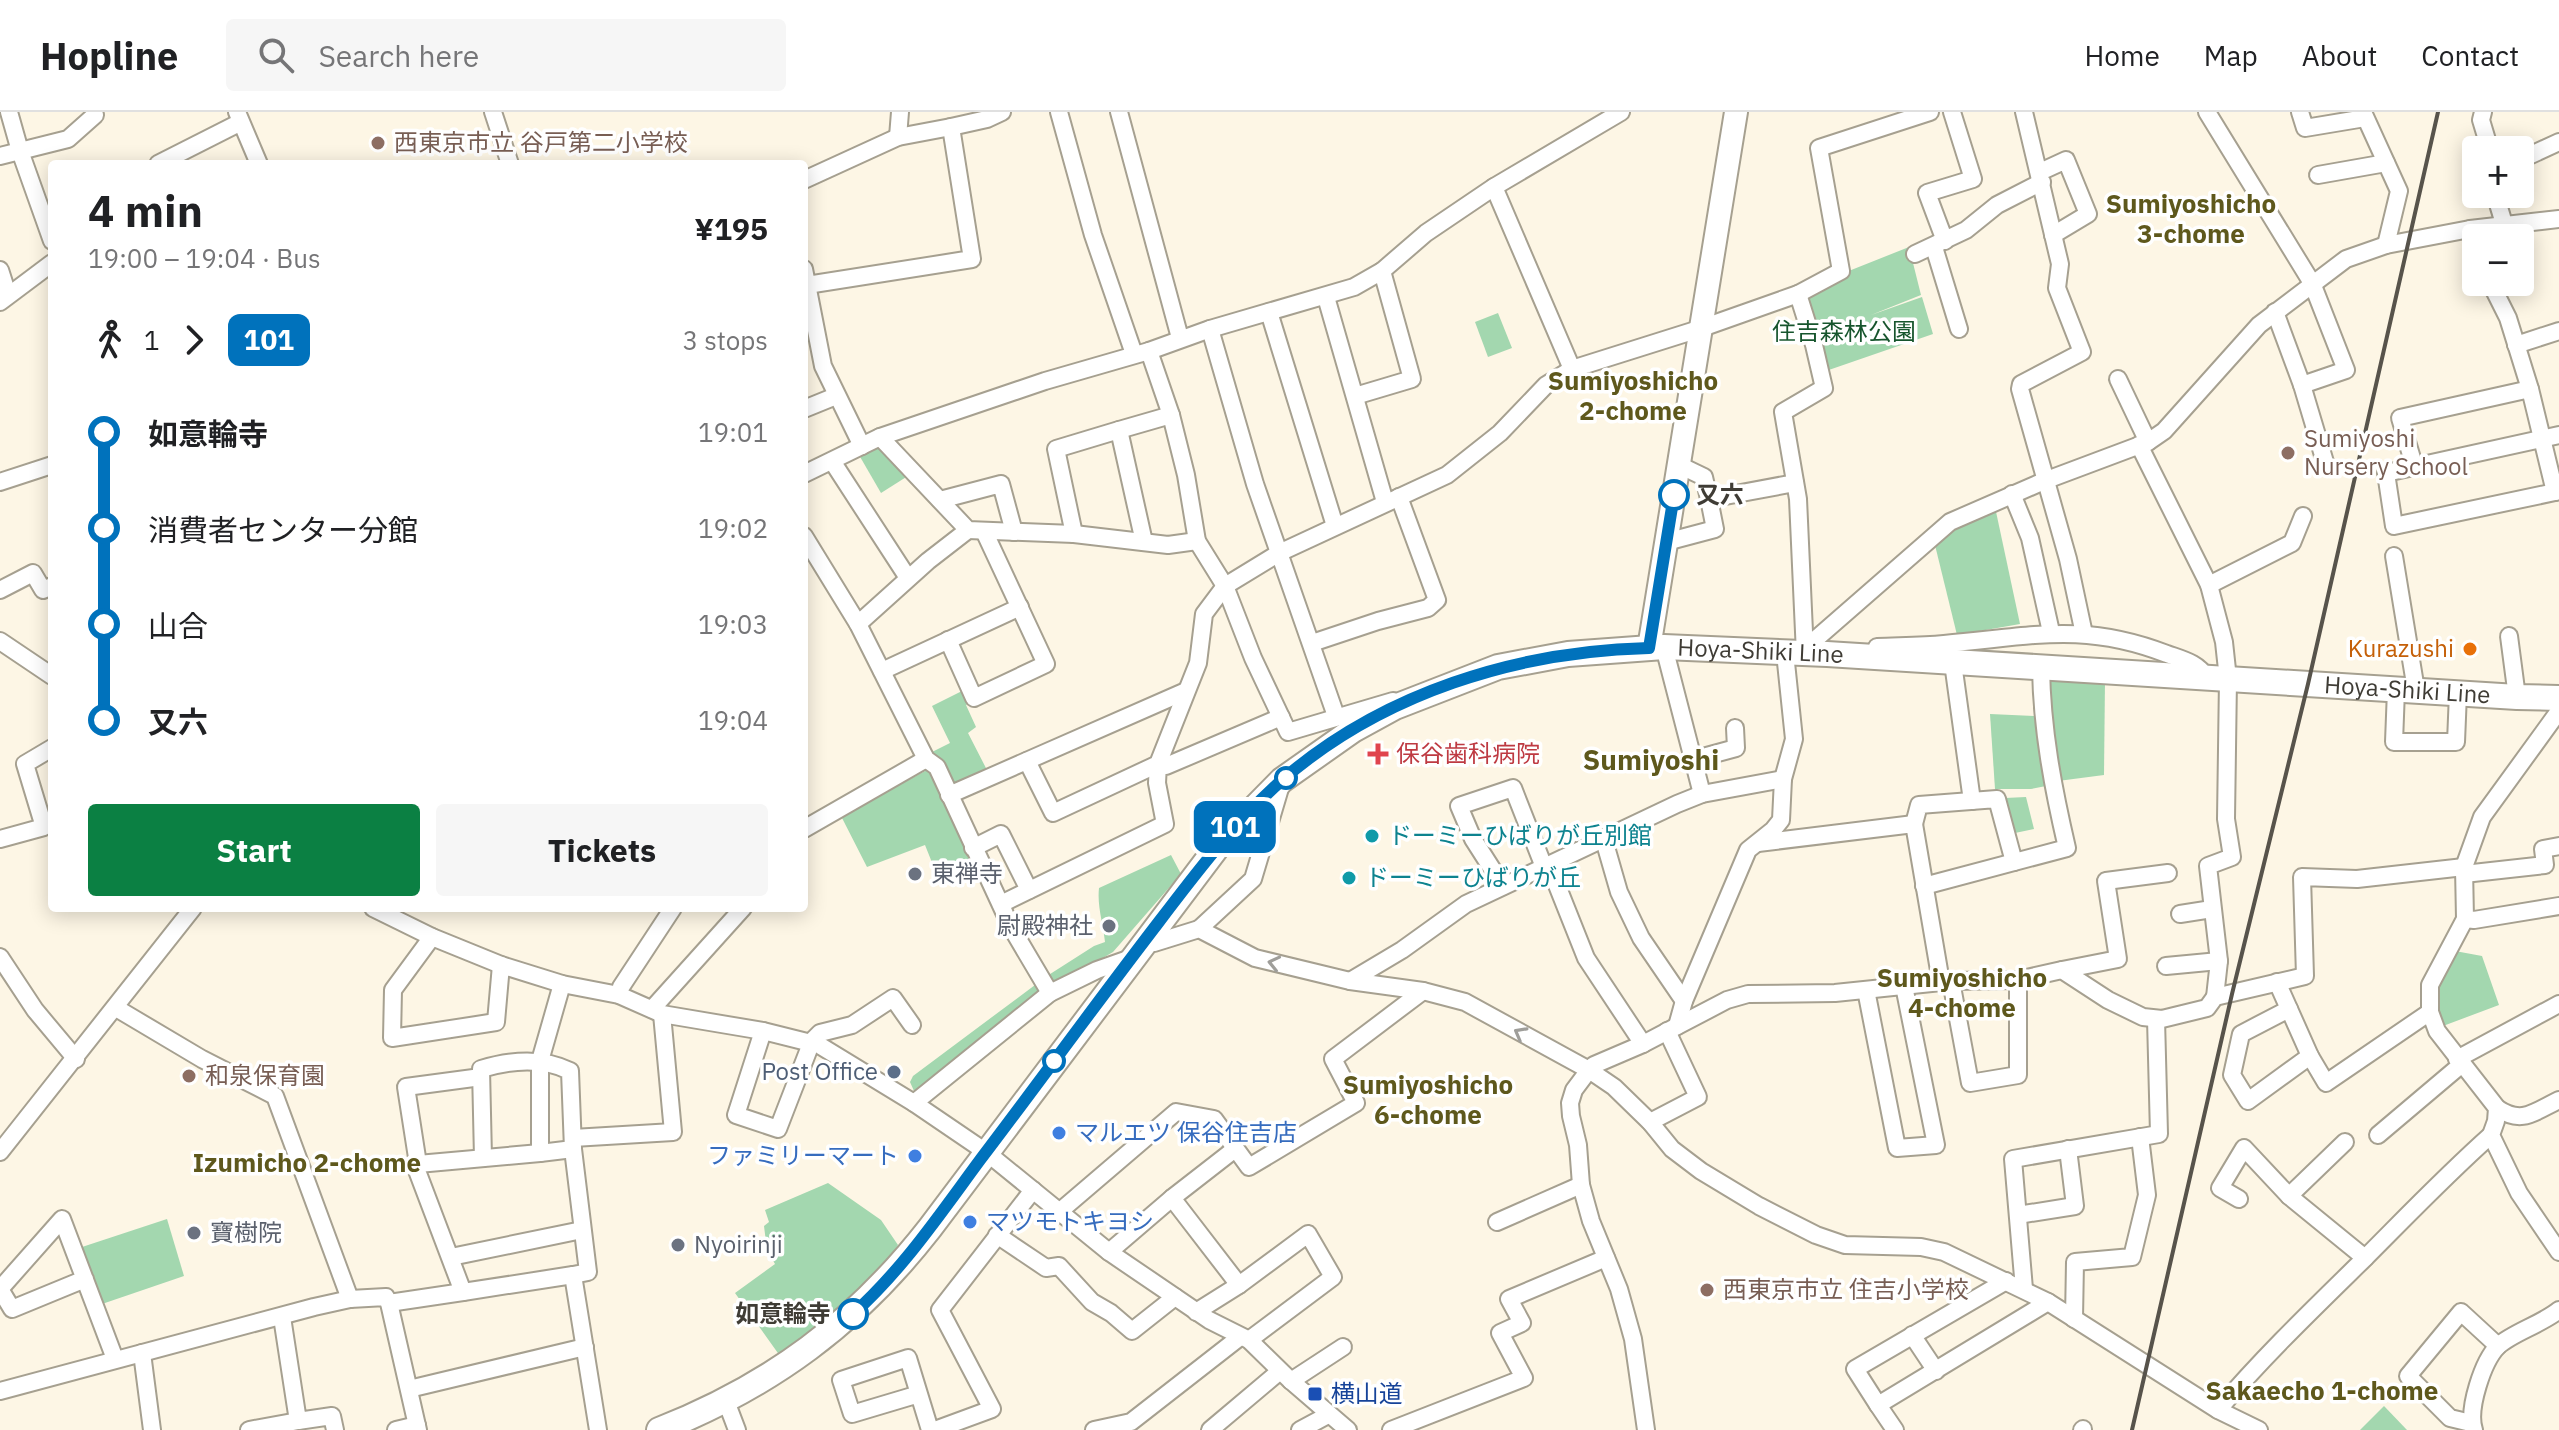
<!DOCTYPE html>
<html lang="en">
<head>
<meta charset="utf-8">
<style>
	:root { --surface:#fff; --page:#f6f6f6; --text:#202124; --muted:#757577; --line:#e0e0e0; --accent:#0b8043 }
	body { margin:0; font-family:"IBM Plex Sans","Noto Sans JP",sans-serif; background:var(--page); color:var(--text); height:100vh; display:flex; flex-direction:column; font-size:30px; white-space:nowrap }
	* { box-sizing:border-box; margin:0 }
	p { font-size:26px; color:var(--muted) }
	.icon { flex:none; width:44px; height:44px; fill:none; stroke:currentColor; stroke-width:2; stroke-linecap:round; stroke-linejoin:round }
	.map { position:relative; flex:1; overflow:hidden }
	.details { position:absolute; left:48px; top:48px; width:760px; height:752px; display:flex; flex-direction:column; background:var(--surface); border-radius:8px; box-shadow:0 4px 20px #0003 }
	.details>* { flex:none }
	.badge { padding:0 16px; border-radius:12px; font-size:28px; line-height:52px }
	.buttons { position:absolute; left:2462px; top:24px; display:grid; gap:16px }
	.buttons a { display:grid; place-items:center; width:72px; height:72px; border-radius:8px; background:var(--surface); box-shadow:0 4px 20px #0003; font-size:40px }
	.map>.badge { position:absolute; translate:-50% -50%; box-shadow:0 0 0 4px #fff }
	.legs { display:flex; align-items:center; gap:12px; height:88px; padding:0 40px; font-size:26px }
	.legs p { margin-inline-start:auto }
	.head { display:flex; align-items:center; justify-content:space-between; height:136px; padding:0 40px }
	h1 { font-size:44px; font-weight:700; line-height:60px }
	.button { display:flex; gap:16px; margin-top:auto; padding:16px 40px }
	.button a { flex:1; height:92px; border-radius:8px; background:var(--accent); color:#fff; font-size:32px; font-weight:700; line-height:92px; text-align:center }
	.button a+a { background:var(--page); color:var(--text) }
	ul { padding:0 40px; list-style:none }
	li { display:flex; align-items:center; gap:28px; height:96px; font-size:30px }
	li i { display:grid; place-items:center; width:12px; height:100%; margin:0 10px; background:currentColor }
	li i::after { content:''; width:20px; height:20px; margin:-10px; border:6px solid; border-radius:50%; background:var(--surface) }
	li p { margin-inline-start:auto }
	li:first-child i { background:linear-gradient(#0000 50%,currentColor 0) }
	li:last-child i { background:linear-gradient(currentColor 50%,#0000 0) }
	header { display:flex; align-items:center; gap:48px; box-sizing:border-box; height:112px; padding:0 40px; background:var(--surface); border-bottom:2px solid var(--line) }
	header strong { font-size:38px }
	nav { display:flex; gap:44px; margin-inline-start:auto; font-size:28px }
	.search { width:560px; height:72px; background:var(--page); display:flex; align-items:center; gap:20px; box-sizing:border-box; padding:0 28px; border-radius:8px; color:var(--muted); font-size:30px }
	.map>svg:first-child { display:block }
</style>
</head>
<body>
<header>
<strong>Hopline</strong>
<div class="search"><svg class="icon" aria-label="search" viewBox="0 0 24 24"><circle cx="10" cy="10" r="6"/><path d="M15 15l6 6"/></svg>Search here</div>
<nav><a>Home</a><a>Map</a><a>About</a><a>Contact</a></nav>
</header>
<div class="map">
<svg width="2559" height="1318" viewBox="0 0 2559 1318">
	<rect width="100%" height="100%" fill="#fdf6e5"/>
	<g fill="#a3d7af">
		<polygon points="1909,135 1921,183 1871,203 1922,185 1933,222 1823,260 1801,178"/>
		<polygon points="1498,201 1512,236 1488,245 1475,210"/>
		<polygon points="885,334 911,362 881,381 859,343"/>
		<polygon points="1995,395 2020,512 1957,523 1933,425"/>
		<polygon points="2046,563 2105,568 2104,663 2058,669"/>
		<polygon points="968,576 974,587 966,593 976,615 968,621 988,660 955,676 930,641 950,631 932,594"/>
		<polygon points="1990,602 2034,604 2046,674 2031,677 1995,677"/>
		<polygon points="929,657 972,748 937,763 925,733 867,755 841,704"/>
		<polygon points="2026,685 2034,717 2015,721 2005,686"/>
		<path d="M 1171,743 L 1181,762 L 1113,840 L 1062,870 L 919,980 L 914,979 L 910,970 L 913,964 L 1047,864 L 1094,834 L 1105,830 C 1103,811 1097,794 1099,776 Z"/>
		<path d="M 2455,839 L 2482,844 L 2499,893 L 2443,914 C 2430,877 2438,871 2455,839 Z"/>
		<path d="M 828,1071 L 881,1108 L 898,1133 C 870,1178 821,1211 780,1244 L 735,1181 L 775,1152 L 767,1138 L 764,1114 L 769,1110 L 765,1098 Z"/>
		<polygon points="167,1107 184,1164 102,1192 79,1136"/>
		<polygon points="2384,1294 2407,1318 2360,1318"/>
	</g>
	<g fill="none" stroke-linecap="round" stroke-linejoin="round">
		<g stroke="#a6a090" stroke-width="20">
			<g id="street">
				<polyline points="9,0 20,39 52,129"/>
				<polyline points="237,0 259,52"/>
				<polyline points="493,0 510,52"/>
				<polyline points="1059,0 1093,123 1134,242"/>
				<polyline points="1119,0 1180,226"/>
				<polyline points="2024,0 2060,152 2057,176 2082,240 2021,272 2020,277 2068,447 2084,522"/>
				<polyline points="2207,0 2312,171 2346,258 2302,273 2275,200"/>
				<polyline points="2300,0 2305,16 2365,6"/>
				<polyline points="2363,0 2399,79 2386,133"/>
				<polyline points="2483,0 2481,8 2490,38"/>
				<polyline points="898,25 900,0"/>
				<polyline points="0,44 68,27 95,3"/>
				<polyline points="2520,48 2559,30"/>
				<polyline points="158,52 239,11"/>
				<polyline points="2040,60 2066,48 2088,102 2053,123"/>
				<polyline points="2318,63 2386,51"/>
				<polyline points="804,68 898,25 951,15 987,7 1002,0"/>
				<polyline points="1494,75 1572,257"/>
				<polyline points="2495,82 2505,115"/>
				<polyline points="2470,117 2476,133"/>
				<polyline points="1945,129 1927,81 1973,67 1952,0"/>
				<polyline points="1934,135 1959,217"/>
				<polyline points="1915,142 1966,118 1997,93 2042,70"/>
				<polyline points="804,157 823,254 862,334"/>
				<polyline points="0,158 8,183"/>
				<polyline points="2490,170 2508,206 2530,277 2555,380 2559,379"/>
				<polyline points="807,173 972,147 951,15"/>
				<polyline points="1798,182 1814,233 1824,276 1783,300 1798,387 1805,542"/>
				<polyline points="1326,185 1385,390"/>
				<polyline points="0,190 52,151"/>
				<polyline points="1269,200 1335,414"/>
				<polyline points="1210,217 1255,372 1336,604"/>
				<polyline points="2516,233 2559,219"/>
				<polyline points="1149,239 1171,303 1186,363 1197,429 1225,474 1253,546 1288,620 1393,589"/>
				<polyline points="2118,267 2148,330"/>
				<polyline points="2302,273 2325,350"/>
				<polyline points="1355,284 1412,267 1382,159"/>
				<polyline points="804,297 836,284"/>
				<polyline points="880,325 968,418 1074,422 1168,433 1197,429"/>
				<polyline points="2139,333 2209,473 2224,530 2228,567 2226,707 2232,745 2208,754 2219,849 2215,885"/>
				<polyline points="832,349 908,466"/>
				<polyline points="1679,353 1704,365 1709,387 1795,371"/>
				<polyline points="2414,353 2400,306 2530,277"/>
				<polyline points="804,362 880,325 1045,269 1149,239 1210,217 1354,175 1382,159 1426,121 1494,75 1621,0"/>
				<polyline points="0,370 52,353"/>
				<polyline points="2555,380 2394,414 2386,361 2559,323"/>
				<polyline points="2012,382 2030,426 2051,520"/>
				<polyline points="940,388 1001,372 1014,420"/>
				<polyline points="1074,422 1056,337 1119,318"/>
				<polyline points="804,424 858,512 926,647 937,655 1011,815 1050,881"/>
				<polyline points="1144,430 1119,318 1171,303"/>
				<polyline points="1666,430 1715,417 1709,387"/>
				<polyline points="2394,444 2416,578"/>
				<polyline points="2209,473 2292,431 2303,404"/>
				<polyline points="0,478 33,461 43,478 52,474"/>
				<polyline points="858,512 928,449 968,418"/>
				<polyline points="2509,524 2517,585"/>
				<polyline points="948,528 974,586 1046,552 984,419"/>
				<polyline points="0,529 52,564"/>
				<polyline points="1312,531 1378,509 1428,496 1437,488 1399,385"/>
				<polyline points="1664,535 1702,682"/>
				<path d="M 1877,535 C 1900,534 1922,534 1944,532 C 2030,525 2082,509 2167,542 C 2184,548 2198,551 2207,566"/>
				<polyline points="1805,542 1817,526 1950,410 2044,369 2148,330 2164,319 2259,213 2346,147 2386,133 2470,117 2559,107"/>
				<polyline points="1953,551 1972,689"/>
				<polyline points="882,559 1020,495"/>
				<polyline points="2396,578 2394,630 2456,630 2458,581"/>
				<polyline points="2559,599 2482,705 2464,755 2465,807 2430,873 2430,900 2437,919 2497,996 2496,1009 2491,1023 2519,1081 2559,1140"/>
				<polyline points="1692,648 1736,636 1735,616"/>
				<polyline points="1027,649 1053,701 1158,652 1198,551 1204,502 1225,474 1279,441 1447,363 1500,321 1546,273 1572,257 1699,217 1798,182 1841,159 1819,36 1930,0"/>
				<polyline points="949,683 1186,579"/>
				<polyline points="1914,712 1919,693 1997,687 2014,750"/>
				<polyline points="804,717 926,647"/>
				<polyline points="0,727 44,715 25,652 52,636"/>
				<polyline points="1604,728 1619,780 1641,826 1684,889"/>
				<polyline points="1758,731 1914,712 1941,870"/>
				<polyline points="973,736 1001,722 1029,778"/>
				<polyline points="1549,753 1586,846 1643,932"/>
				<polyline points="2464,762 2545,753 2543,737 2559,734"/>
				<polyline points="1503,774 1473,727 1459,694 1513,676 1544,755"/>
				<path d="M 1924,774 L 2067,736 C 2053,676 2042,618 2041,556"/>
				<polyline points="1001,792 1165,712 1157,671 1158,652 1166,654 1281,605"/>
				<polyline points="373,796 432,825 501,853 562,872 619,883 662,902 763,919 819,933 914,991 986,1040 1109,1140 1209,1208 1249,1228 1291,1269 1348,1318"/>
				<polyline points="2180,802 2212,797"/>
				<polyline points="2465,807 2474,808 2559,794"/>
				<polyline points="1199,817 1253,767 1281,673"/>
				<polyline points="432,825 393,878 392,926 496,910 501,853"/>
				<polyline points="1144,828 1154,831 1199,817 1255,846 1350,869 1423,879 1465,890 1589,958 1614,975 1650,1010 1672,1037 1701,1059 1759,1094 1816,1123 1845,1133 1921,1135 1944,1140 2048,1190 2218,1298 2259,1318"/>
				<polyline points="0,845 35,898 76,947"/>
				<polyline points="2166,854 2219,849"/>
				<polyline points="2062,858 2118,847 2106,769 2168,761"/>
				<polyline points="1350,869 1402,838 1466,792 1677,692 1702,682 1783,667"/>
				<polyline points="1951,869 1970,971 2018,963 2018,868"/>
				<polyline points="2277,870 2310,944 2326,971 2430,900"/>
				<polyline points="562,872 540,949 540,1041 573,1037"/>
				<polyline points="1866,878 1897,1036 1936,1033 1904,874"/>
				<polyline points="619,883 621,875 673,796"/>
				<polyline points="116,896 202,947 275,984 350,1187"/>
				<polyline points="652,897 743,796"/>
				<polyline points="2289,897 2241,922 2232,963 2248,989 2310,944"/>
				<polyline points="1677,914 1684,889 1748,738 1773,718 1781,708 1783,667 1794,627 1785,541"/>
				<polyline points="763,919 736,1003 778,1017 812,929 820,921 852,913 893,886 912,913"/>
				<polyline points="2457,947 2559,892"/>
				<polyline points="914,991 1050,881 1097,858 1131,846"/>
				<path d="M 2497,996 C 2522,1013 2534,1000 2559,988"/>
				<polyline points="1650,1010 1698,985 1667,919"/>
				<polyline points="2378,1023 2462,952"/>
				<polyline points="573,1026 673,1020 662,902"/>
				<polyline points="2345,1030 2289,1084 2365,1146"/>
				<polyline points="0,1040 193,796"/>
				<path d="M 483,1046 L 481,957 C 511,948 542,945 570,959 L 573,1037 L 588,1160 L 573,1163 L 598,1318"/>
				<polyline points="418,1052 406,975 481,965"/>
				<polyline points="1172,1086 1239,1173"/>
				<polyline points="2239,1087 2220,1076 2244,1036 2289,1084"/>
				<polyline points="1059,1100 1176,1000 1214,1007 1249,1055 1356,991 1333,947 1423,879"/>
				<polyline points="2018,1103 2075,1094 2068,1037"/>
				<polyline points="1497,1110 1581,1073"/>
				<polyline points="997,1123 1046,1156 1059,1154 1092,1190 1111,1201 1132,1219 1175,1185"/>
				<polyline points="1109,1140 1172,1086 1235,1037"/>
				<polyline points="451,1145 582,1118"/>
				<polyline points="85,1167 12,1197 0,1177 62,1107 115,1247"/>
				<polyline points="2006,1169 1855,1257 1878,1293 2048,1190"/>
				<polyline points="2024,1177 2013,1047 2159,1022 2156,907"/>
				<polyline points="463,1180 573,1163"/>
				<polyline points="389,1191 463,1180 416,1056 418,1052 540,1041"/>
				<polyline points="1196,1200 1239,1173 1308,1122 1333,1165 1249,1228"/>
				<polyline points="282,1205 298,1309 332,1304 335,1318"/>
				<polyline points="2074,1207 2075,1150 2132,1145 2147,1083 2140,1025"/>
				<polyline points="1912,1223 1936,1259"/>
				<polyline points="142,1241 152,1318"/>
				<polyline points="1291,1269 1343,1235"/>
				<polyline points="409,1277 585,1235"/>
				<polyline points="0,1279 314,1195 350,1187 386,1185 389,1191 418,1318"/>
				<polyline points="919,1282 852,1302 841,1268 908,1246 930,1318"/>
				<polyline points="726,1289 737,1318"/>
				<polyline points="1878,1293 1895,1318"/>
				<path d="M 2218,1298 C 2263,1245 2313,1197 2363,1148 C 2405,1106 2446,1063 2491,1023"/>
				<polyline points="2471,1311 2450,1306 2408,1264 2461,1200 2498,1234"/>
				<polyline points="249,1318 298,1309"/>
				<polyline points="396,1318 417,1313"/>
				<polyline points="935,1318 992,1297 940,1198 1033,1078"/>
				<polyline points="1094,1318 1131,1310 1240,1225"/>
				<polyline points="1210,1318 1280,1259"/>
				<polyline points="1300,1318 1328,1303"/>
				<polyline points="1391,1318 1524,1266 1500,1221 1522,1211 1509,1187 1606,1146"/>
				<polyline points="1646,1318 1633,1227 1619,1177 1591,1109 1581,1073 1578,1033 1571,1004 1570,991 1574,978 1589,958 1594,953 1643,932 1727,888 1748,882 1835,881 1951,869 2018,868 2062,858 2108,888 2143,905 2162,907 2207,896 2215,885 2305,864 2302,765 2357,767 2464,755"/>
				<polyline points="2082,1318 2083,1317"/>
				<path d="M 2474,1318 C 2467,1297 2483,1249 2498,1234 C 2512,1221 2542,1212 2559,1198"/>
			</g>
		</g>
		<g stroke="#a6a090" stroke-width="26">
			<polyline id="secondary" points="1649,536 1736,0"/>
		</g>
		<g stroke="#a6a090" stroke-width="28">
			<g id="primary">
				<path id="s1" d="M 659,1318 C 771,1274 856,1211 930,1116 L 1221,730 L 1282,668 L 1353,618 L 1395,595 L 1498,555 L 1568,542 L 1664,535 L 1827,542 L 2517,585 L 2559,586"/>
			</g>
		</g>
		<use href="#street" stroke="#fff" stroke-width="16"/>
		<use href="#secondary" stroke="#fff" stroke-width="22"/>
		<use href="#primary" stroke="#fff" stroke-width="24"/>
		<polyline stroke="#57534b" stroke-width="4" points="2132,1318 2232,882 2308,572 2438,0"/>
	</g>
	<defs><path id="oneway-chevron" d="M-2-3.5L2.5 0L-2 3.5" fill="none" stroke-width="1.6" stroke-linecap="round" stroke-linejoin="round" transform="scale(2)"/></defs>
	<g stroke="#9f9e9a">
		<use href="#oneway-chevron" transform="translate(1274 851) rotate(-167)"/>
		<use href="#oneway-chevron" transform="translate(1520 921) rotate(-151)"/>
	</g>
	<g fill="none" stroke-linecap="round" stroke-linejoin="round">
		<g stroke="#fff" stroke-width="18">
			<path id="line-1" d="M 853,1202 C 903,1157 940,1102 980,1048 C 1040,969 1098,889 1158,811 C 1196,761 1234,711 1281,669 C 1382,581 1517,539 1649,536 L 1674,383"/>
		</g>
		<use href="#line-1" stroke="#0072bc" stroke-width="12"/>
	</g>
	<g fill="#8d6e63" stroke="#fff" stroke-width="3">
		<circle cx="378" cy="31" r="8"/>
		<circle cx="2288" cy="341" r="8"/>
		<circle cx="189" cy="964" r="8"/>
		<circle cx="1707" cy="1178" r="8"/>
	</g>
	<g fill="#fff" stroke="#0072bc" stroke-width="4">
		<circle cx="1674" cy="383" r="14"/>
		<circle cx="1286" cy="666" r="10"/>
		<circle cx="1054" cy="949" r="10"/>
		<circle cx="853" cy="1202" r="14"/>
	</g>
	<circle fill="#e8710a" stroke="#fff" stroke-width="3" cx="2470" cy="537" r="8"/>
	<path fill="#e0444e" stroke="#fff" stroke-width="3" d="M1374 630h8v8h8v8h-8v8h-8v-8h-8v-8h8z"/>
	<g fill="#0f9aa8" stroke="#fff" stroke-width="3">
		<circle cx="1372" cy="724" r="8"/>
		<circle cx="1349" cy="766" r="8"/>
	</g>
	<g fill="#6b7280" stroke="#fff" stroke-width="3">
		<circle cx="915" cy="762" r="8"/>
		<circle cx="1109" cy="814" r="8"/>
		<circle cx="194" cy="1121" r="8"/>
		<circle cx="678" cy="1133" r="8"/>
	</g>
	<circle fill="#5c6f8a" stroke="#fff" stroke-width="3" cx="894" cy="960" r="8"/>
	<g fill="#3f7fe0" stroke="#fff" stroke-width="3">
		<circle cx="1059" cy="1021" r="8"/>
		<circle cx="915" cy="1044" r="8"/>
		<circle cx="970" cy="1110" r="8"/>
	</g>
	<rect fill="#1a4fb4" stroke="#fff" stroke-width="3" x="1307" y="1274" width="16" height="16" rx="4"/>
	<g text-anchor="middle" stroke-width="7" stroke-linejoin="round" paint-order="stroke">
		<g font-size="24" fill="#785e54" stroke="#fff" text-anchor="start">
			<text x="394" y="39">西東京市立 谷戸第二小学校</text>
			<text x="2304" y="335">Sumiyoshi<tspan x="2304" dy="28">Nursery School</tspan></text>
			<text x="205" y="972">和泉保育園</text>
			<text x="1723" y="1186">西東京市立 住吉小学校</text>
		</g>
		<g font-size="24" fill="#17552d" stroke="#fff">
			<text x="1844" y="228">住吉森林公園</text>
		</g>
		<g font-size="24" font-weight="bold" fill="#3f3c35" stroke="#fff" text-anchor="start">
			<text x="1696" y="391">又六</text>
			<text x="831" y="1210" text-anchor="end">如意輪寺</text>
		</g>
		<g font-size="24" fill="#c56008" stroke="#fff" text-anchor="end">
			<text x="2454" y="545">Kurazushi</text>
		</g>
		<g font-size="24" fill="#3f3c35" stroke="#fff">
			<text dy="8" stroke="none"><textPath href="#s1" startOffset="1422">Hoya-Shiki Line</textPath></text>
			<text dy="8" stroke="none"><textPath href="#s1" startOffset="2070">Hoya-Shiki Line</textPath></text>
		</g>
		<g font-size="24" fill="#be3a42" stroke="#fff" text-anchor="start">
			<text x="1396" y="650">保谷歯科病院</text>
		</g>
		<g font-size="24" fill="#0d838f" stroke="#fff" text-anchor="start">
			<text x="1388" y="732">ドーミーひばりが丘別館</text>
			<text x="1365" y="774">ドーミーひばりが丘</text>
		</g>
		<g font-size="24" fill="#5b616d" stroke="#fff" text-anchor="start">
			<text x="931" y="770">東禅寺</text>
			<text x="1093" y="822" text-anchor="end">尉殿神社</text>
			<text x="210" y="1129">寶樹院</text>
			<text x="694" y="1141">Nyoirinji</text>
		</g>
		<g font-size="24" fill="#4e5e75" stroke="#fff" text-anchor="end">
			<text x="878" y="968">Post Office</text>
		</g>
		<g font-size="24" fill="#366cbe" stroke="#fff" text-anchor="start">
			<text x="1075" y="1029">マルエツ 保谷住吉店</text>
			<text x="899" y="1052" text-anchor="end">ファミリーマート</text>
			<text x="986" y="1118">マツモトキヨシ</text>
		</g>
		<g font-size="24" fill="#164399" stroke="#fff" text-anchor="start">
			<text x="1331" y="1290">横山道</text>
		</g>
		<g font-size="26" font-weight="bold" fill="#5e581c" stroke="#fff">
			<text x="2191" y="101">Sumiyoshicho<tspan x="2191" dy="30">3-chome</tspan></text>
			<text x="1633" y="278">Sumiyoshicho<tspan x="1633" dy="30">2-chome</tspan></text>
			<text x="1962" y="875">Sumiyoshicho<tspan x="1962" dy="30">4-chome</tspan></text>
			<text x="1428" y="982">Sumiyoshicho<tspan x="1428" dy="30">6-chome</tspan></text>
			<text x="307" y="1060">Izumicho 2-chome</text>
			<text x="2322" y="1288">Sakaecho 1-chome</text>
		</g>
		<g font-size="28" font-weight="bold" fill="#5e581c" stroke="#fff">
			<text x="1651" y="658">Sumiyoshi</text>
		</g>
	</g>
</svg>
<div class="buttons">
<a>+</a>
<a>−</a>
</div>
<b class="badge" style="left:1235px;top:715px;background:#0072bc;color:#fff">101</b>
<section class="details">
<div class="head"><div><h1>4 min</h1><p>19:00 – 19:04 · Bus</p></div><b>¥195</b></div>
<div class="legs"><svg class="icon" aria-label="walk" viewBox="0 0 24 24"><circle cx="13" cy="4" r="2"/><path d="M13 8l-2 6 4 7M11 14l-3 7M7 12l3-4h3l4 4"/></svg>1<svg class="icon" aria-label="forward" viewBox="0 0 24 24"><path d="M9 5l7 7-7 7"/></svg><b class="badge" style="background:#0072bc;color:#fff">101</b><p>3 stops</p></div>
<ul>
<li><i style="color:#0072bc"></i><b>如意輪寺</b><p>19:01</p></li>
<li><i style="color:#0072bc"></i><span>消費者センター分館</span><p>19:02</p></li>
<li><i style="color:#0072bc"></i><span>山合</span><p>19:03</p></li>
<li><i style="color:#0072bc"></i><b>又六</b><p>19:04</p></li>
</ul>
<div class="button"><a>Start</a><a>Tickets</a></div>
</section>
</div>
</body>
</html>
